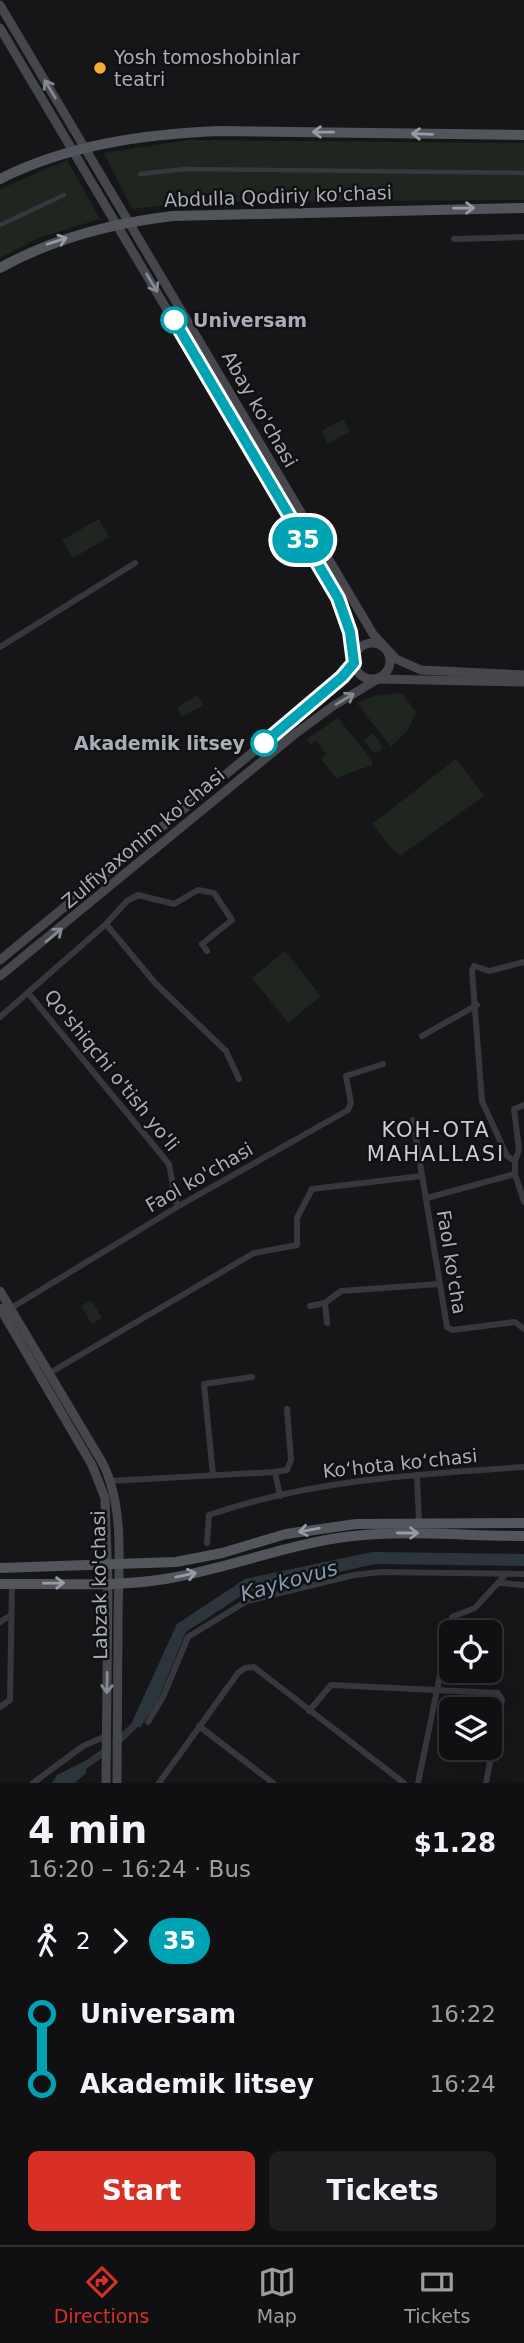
<!DOCTYPE html>
<html lang="en">
<head>
<meta charset="utf-8">
<style>
	:root { --surface:#101012; --page:#1e1e20; --text:#f1f3f6; --muted:#9c9d9f; --line:#303032; --accent:#d93025 }
	body { margin:0; font-family:"DejaVu Sans",sans-serif; background:var(--page); color:var(--text); height:100vh; display:flex; flex-direction:column; font-size:26px; white-space:nowrap }
	* { box-sizing:border-box; margin:0 }
	p { font-size:23px; color:var(--muted) }
	.icon { flex:none; width:38px; height:38px; fill:none; stroke:currentColor; stroke-width:2; stroke-linecap:round; stroke-linejoin:round }
	.map { position:relative; height:1783px; overflow:hidden }
	.drawer { display:flex; flex-direction:column; background:var(--surface); flex:1 }
	.drawer>* { flex:none }
	.badge { padding:0 14px; border-radius:23px; font-size:24px; line-height:46px }
	.tools { position:absolute; left:439px; top:1620px; display:grid; gap:14px }
	.tools a { display:grid; place-items:center; width:63px; height:63px; border-radius:10px; background:var(--surface); box-shadow:0 7px 28px #0002,0 0 0 2px var(--line); font-size:35px }
	.map>.badge { position:absolute; translate:-50% -50%; box-shadow:0 0 0 4px #fff }
	.legs { display:flex; align-items:center; gap:10px; height:77px; padding:0 28px; font-size:23px }
	.legs p { margin-inline-start:auto }
	.summary { display:flex; align-items:center; justify-content:space-between; height:119px; padding:0 28px }
	h1 { font-size:38px; font-weight:800; line-height:52px }
	.action { display:flex; gap:14px; margin-top:auto; padding:14px 28px }
	.action a { flex:1; height:80px; border-radius:10px; background:var(--accent); color:#fff; font-size:28px; font-weight:800; line-height:80px; text-align:center }
	.action a+a { background:var(--page); color:var(--text) }
	ul { padding:0 28px; list-style:none }
	li { display:flex; align-items:center; gap:24px; height:70px; font-size:26px }
	li i { display:grid; place-items:center; width:10px; height:100%; margin:0 9px; background:currentColor }
	li i::after { content:''; width:18px; height:18px; margin:-9px; border:5px solid; border-radius:50%; background:var(--surface) }
	li p { margin-inline-start:auto }
	li:first-child i { background:linear-gradient(#0000 50%,currentColor 0) }
	li:last-child i { background:linear-gradient(currentColor 50%,#0000 0) }
	.menu { display:flex; justify-content:space-around; align-items:center; height:98px; border-top:2px solid var(--line); background:var(--surface); font-size:19px; color:var(--muted) }
	.menu a { display:grid; justify-items:center; gap:4px }
	.menu .on { color:var(--accent) }
	.map>svg:first-child { display:block }
</style>
</head>
<body>
<div class="map">
<svg width="524" height="1783" viewBox="0 0 524 1783">
	<rect width="100%" height="100%" fill="#161618"/>
	<g fill="#1e261f">
		<polygon points="188,140 524,143 524,200 195,202 132,209 104,153"/>
		<polygon points="67,160 100,219 38,238 0,258 0,189"/>
		<polygon points="343,419 350,431 328,444 321,431"/>
		<polygon points="99,519 109,537 73,558 62,540"/>
		<polygon points="402,693 416,712 407,731 391,747 357,703 374,696"/>
		<polygon points="198,695 203,705 182,717 177,707"/>
		<polygon points="338,718 372,760 372,765 336,778 321,759 326,754 316,741 310,745 307,739"/>
		<polygon points="373,733 383,747 379,753 373,752 364,740"/>
		<polygon points="456,759 484,796 401,855 394,851 372,824"/>
		<polygon points="285,951 321,996 288,1023 252,978"/>
		<polygon points="91,1300 102,1318 92,1324 81,1306"/>
	</g>
	<g fill="#2c353c">
		<polygon points="372,1552 524,1554 524,1566 375,1564 247,1592 186,1632 158,1700 140,1728 132,1722 177,1624 245,1579"/>
		<polygon points="87,1760 86,1773 75,1783 52,1783 57,1775"/>
	</g>
	<g fill="none" stroke-linecap="round" stroke-linejoin="round">
		<g stroke="#2c353c" stroke-width="7">
			<polyline points="116,1743 140,1720"/>
			<polyline points="80,1769 107,1750"/>
		</g>
		<g stroke="#37383d" stroke-width="4.5">
			<polyline points="140,174 185,169 524,173"/>
			<polyline points="0,225 64,195"/>
		</g>
		<g stroke="#37383d" stroke-width="6">
			<polyline points="454,239 524,237"/>
			<polyline points="0,647 135,563"/>
			<polyline points="106,924 156,984 226,1051 239,1079"/>
			<polyline points="29,994 169,1164 177,1207"/>
			<polyline points="0,1017 106,924 127,901 138,895 174,904 198,890 214,893 232,920 202,944 207,951"/>
			<polyline points="422,1036 477,1005"/>
			<polyline points="524,1105 514,1109 519,1150 515,1161 515,1174 524,1202"/>
			<polyline points="413,1120 447,1327 452,1330 515,1322 524,1329"/>
			<polyline points="515,1161 507,1156 482,1101 472,971 474,966 489,971 524,962"/>
			<polyline points="427,1198 515,1174"/>
			<polyline points="325,1303 327,1323"/>
			<polyline points="310,1306 325,1303 341,1291 439,1284"/>
			<polyline points="8,1310 177,1207 348,1110 351,1103 346,1076 383,1064"/>
			<polyline points="48,1374 254,1253 297,1245 297,1218 312,1189 422,1176"/>
			<polyline points="213,1475 204,1384 252,1377"/>
			<polyline points="417,1477 419,1522"/>
			<polyline points="109,1481 275,1472"/>
			<polyline points="280,1496 275,1472 287,1470 291,1460 287,1409"/>
			<path d="M 207,1543 L 209,1515 C 309,1480 418,1474 524,1467"/>
			<polyline points="500,1583 524,1585"/>
			<polyline points="0,1622 11,1615"/>
			<polyline points="0,1707 10,1700 12,1584"/>
			<polyline points="309,1711 331,1685 498,1693 502,1700 486,1783"/>
			<polyline points="148,1722 163,1697 188,1637 247,1601 354,1575 381,1572 524,1574"/>
			<polyline points="199,1726 273,1783"/>
			<polyline points="33,1783 83,1746 106,1736"/>
			<polyline points="159,1783 238,1673 245,1668 254,1667 404,1783"/>
			<polyline points="418,1783 452,1617 475,1608 506,1574"/>
		</g>
		<g stroke="#45474d" stroke-width="9">
			<polyline points="0,5 373,634 396,659 421,670 524,675"/>
			<polyline points="0,28 338,598 350,632 354,663 309,706 0,960"/>
			<circle cx="372" cy="661" r="18"/>
			<polyline points="0,976 295,734 333,706 378,679 524,682"/>
			<path d="M 0,1291 L 102,1462 C 126,1508 118,1571 118,1622 C 118,1675 117,1729 117,1783"/>
			<polyline points="0,1308 92,1465 105,1498 108,1582 106,1783"/>
		</g>
		<g stroke="#53555c" stroke-width="10">
			<path d="M 0,179 C 67,145 144,134 219,131 L 524,135"/>
			<path d="M 0,268 C 54,238 112,223 173,216 L 524,208"/>
			<polyline points="0,1568 176,1562 222,1553 286,1534 356,1524 524,1523"/>
			<path d="M 0,1584 C 56,1583 116,1588 171,1578 C 233,1567 290,1543 353,1536 C 410,1530 467,1536 524,1536"/>
		</g>
	</g>
	<defs><path id="oneway-shaft" d="M-6 0H5M1.5-3L5.5 0L1.5 3" fill="none" stroke-width="1.6" stroke-linecap="round" stroke-linejoin="round" transform="scale(1.75)"/></defs>
	<g stroke="#858993">
		<use href="#oneway-shaft" transform="translate(50 89) rotate(-121)"/>
		<use href="#oneway-shaft" transform="translate(152 283) rotate(59)"/>
		<use href="#oneway-shaft" transform="translate(345 699) rotate(-31)"/>
		<use href="#oneway-shaft" transform="translate(54 935) rotate(-40)"/>
		<use href="#oneway-shaft" transform="translate(107 1683) rotate(91)"/>
	</g>
	<g stroke="#979ba6">
		<use href="#oneway-shaft" transform="translate(323 132) rotate(-179)"/>
		<use href="#oneway-shaft" transform="translate(422 134) rotate(-178)"/>
		<use href="#oneway-shaft" transform="translate(464 208) rotate(-1)"/>
		<use href="#oneway-shaft" transform="translate(57 241) rotate(-18)"/>
		<use href="#oneway-shaft" transform="translate(309 1530) rotate(170)"/>
		<use href="#oneway-shaft" transform="translate(408 1533)"/>
		<use href="#oneway-shaft" transform="translate(186 1575) rotate(-12)"/>
		<use href="#oneway-shaft" transform="translate(54 1583) rotate(-1)"/>
	</g>
	<g fill="none" stroke-linecap="round" stroke-linejoin="round">
		<g stroke="#fff" stroke-width="16">
			<polyline id="line-1" points="174,320 338,598 350,632 354,663 342,677 264,743"/>
		</g>
		<use href="#line-1" stroke="#00a3b4" stroke-width="10"/>
	</g>
	<circle fill="#f2b134" stroke="#111113" stroke-width="2.5" cx="100" cy="68" r="7"/>
	<g fill="#fff" stroke="#00a3b4" stroke-width="3.5">
		<circle cx="174" cy="320" r="12"/>
		<circle cx="264" cy="743" r="12"/>
	</g>
	<g text-anchor="middle" stroke-width="5" stroke-linejoin="round" paint-order="stroke">
		<g font-size="19" fill="#a8adb8" stroke="#111113" text-anchor="start">
			<text x="114" y="64">Yosh tomoshobinlar<tspan x="114" dy="22">teatri</tspan></text>
		</g>
		<g font-size="19" fill="#a8adb8" stroke="#111113">
			<text transform="translate(278 196) rotate(-2)" y="7">Abdulla Qodiriy ko'chasi</text>
			<text transform="translate(260 409) rotate(60)" y="7">Abay ko'chasi</text>
			<text transform="translate(143 838) rotate(-40)" y="7">Zulfiyaxonim ko'chasi</text>
			<text transform="translate(112 1070) rotate(51)" y="7">Qo'shiqchi o'tish yo'li</text>
			<text transform="translate(199 1177) rotate(-30)" y="7">Faol ko'chasi</text>
			<text transform="translate(452 1262) rotate(81)" y="7">Faol ko'cha</text>
			<text transform="translate(400 1463) rotate(-6)" y="7">Koʻhota koʻchasi</text>
			<text transform="translate(99 1585) rotate(-91)" y="7">Labzak ko'chasi</text>
		</g>
		<g font-size="19" font-weight="bold" fill="#a8adb8" stroke="#111113" text-anchor="start">
			<text x="193" y="327">Universam</text>
			<text x="245" y="750" text-anchor="end">Akademik litsey</text>
		</g>
		<g font-size="21" letter-spacing="2" fill="#c9ccd4" stroke="#111113">
			<text x="436" y="1137">KOH-OTA<tspan x="436" dy="24">MAHALLASI</tspan></text>
		</g>
		<g font-size="21" font-style="italic" fill="#7f9bb3" stroke="#111113">
			<text transform="translate(289 1581) rotate(-16)" y="7">Kaykovus</text>
		</g>
	</g>
</svg>
<div class="tools">
<a><svg class="icon" aria-label="locate" viewBox="0 0 24 24"><circle cx="12" cy="12" r="6"/><path d="M12 2v4M12 18v4M2 12h4M18 12h4"/></svg></a>
<a><svg class="icon" aria-label="layers" viewBox="0 0 24 24"><path d="M12 4l9 5-9 5-9-5zM3 14l9 5 9-5"/></svg></a>
</div>
<b class="badge" style="left:303px;top:540px;background:#00a3b4;color:#fff">35</b>
</div>
<section class="drawer">
<div class="summary"><div><h1>4 min</h1><p>16:20 – 16:24 · Bus</p></div><b>$1.28</b></div>
<div class="legs"><svg class="icon" aria-label="walk" viewBox="0 0 24 24"><circle cx="13" cy="4" r="2"/><path d="M13 8l-2 6 4 7M11 14l-3 7M7 12l3-4h3l4 4"/></svg>2<svg class="icon" aria-label="forward" viewBox="0 0 24 24"><path d="M9 5l7 7-7 7"/></svg><b class="badge" style="background:#00a3b4;color:#fff">35</b></div>
<ul>
<li><i style="color:#00a3b4"></i><b>Universam</b><p>16:22</p></li>
<li><i style="color:#00a3b4"></i><b>Akademik litsey</b><p>16:24</p></li>
</ul>
<div class="action"><a>Start</a><a>Tickets</a></div>
</section>
<nav class="menu">
<a class="on"><svg class="icon" aria-label="directions" viewBox="0 0 24 24"><path d="M12 3l9 9-9 9-9-9zM9 14v-3h6M13 9l2 2-2 2"/></svg>Directions</a>
<a><svg class="icon" aria-label="map" viewBox="0 0 24 24"><path d="M3 6l6-2 6 2 6-2v14l-6 2-6-2-6 2zM9 4v14M15 6v14"/></svg>Map</a>
<a><svg class="icon" aria-label="tickets" viewBox="0 0 24 24"><path d="M3 7h18v10H3zM15 7v10"/></svg>Tickets</a>
</nav>
</body>
</html>
